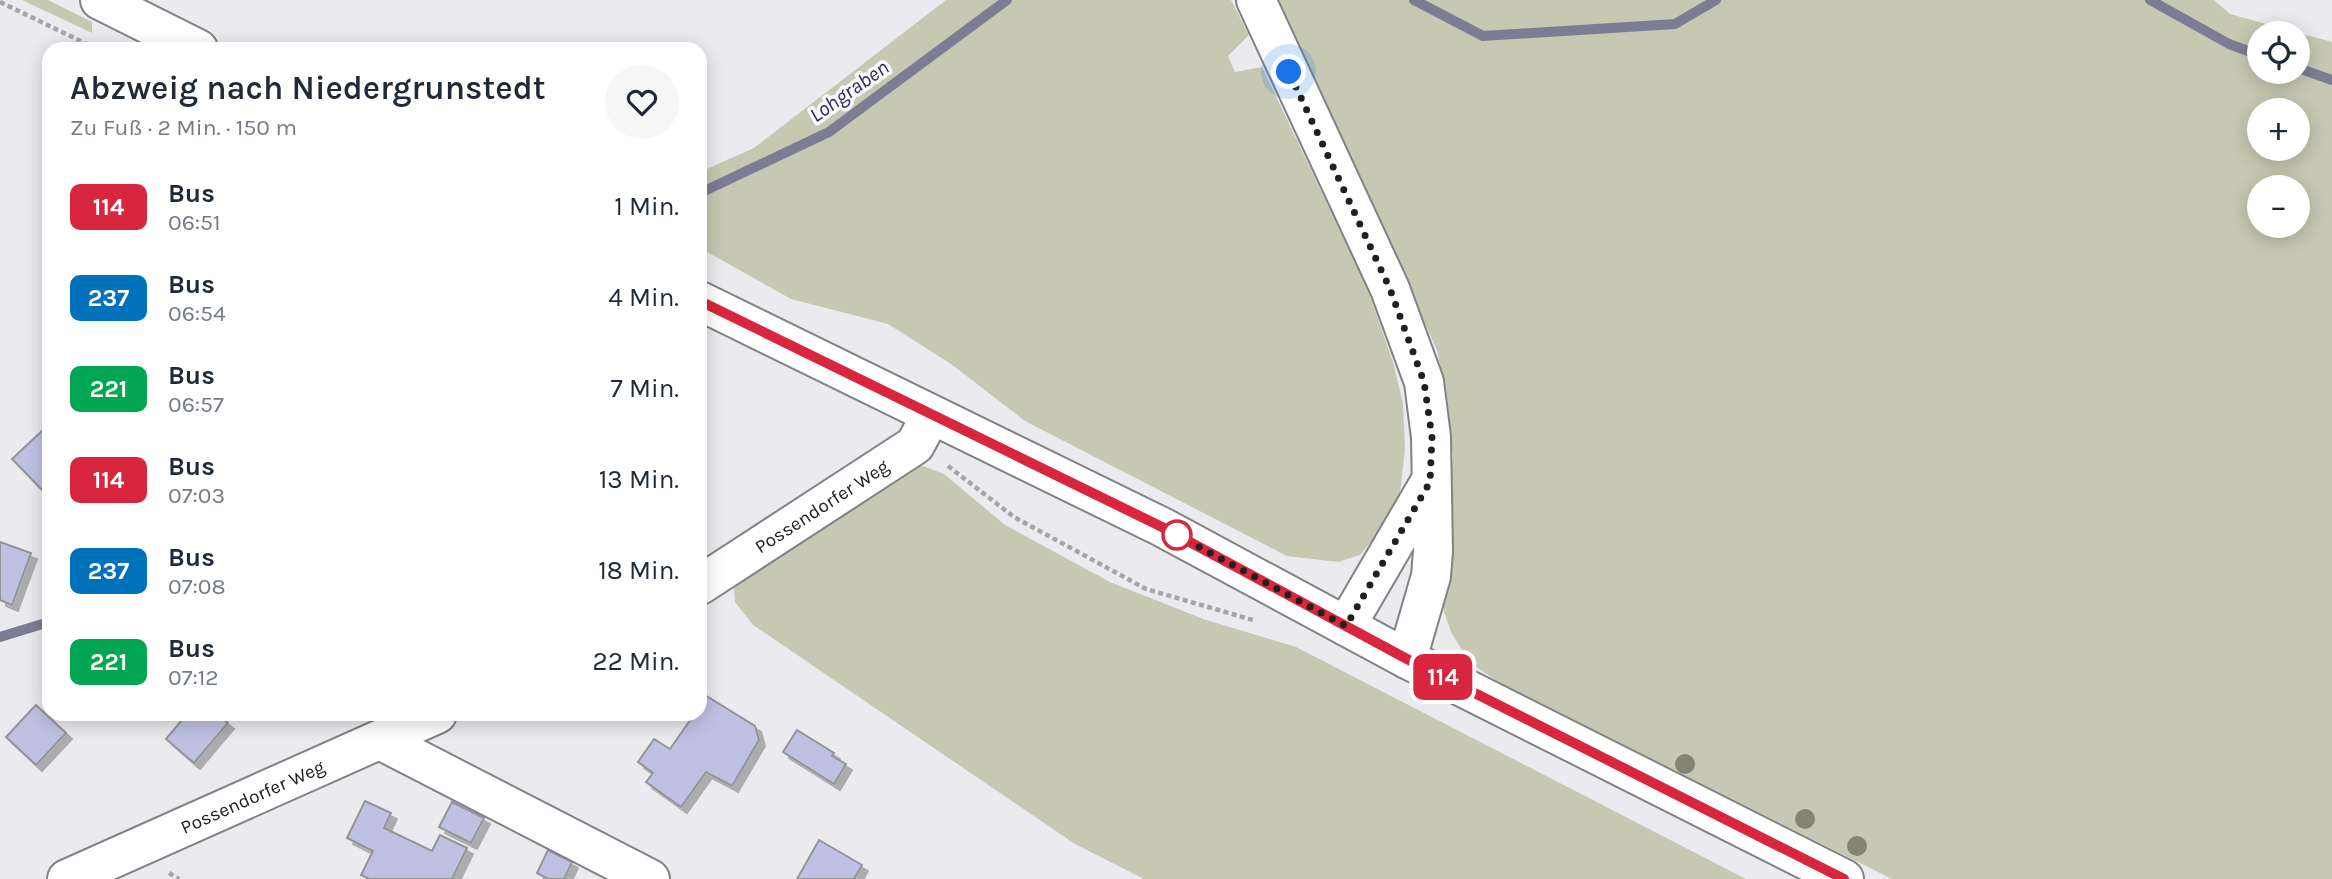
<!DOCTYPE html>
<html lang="de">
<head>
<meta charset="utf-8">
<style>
	:root { --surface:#fff; --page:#f6f6f7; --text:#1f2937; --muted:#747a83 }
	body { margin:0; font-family:Karla,sans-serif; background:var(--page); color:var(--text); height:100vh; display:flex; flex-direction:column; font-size:26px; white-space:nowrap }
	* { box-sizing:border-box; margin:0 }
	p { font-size:23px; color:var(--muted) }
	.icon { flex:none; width:38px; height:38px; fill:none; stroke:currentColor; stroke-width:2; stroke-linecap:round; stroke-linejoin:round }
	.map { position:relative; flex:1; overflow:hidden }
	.details { position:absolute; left:42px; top:42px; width:665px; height:679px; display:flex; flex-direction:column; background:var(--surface); border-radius:21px; box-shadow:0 4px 18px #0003 }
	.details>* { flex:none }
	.badge { padding:0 14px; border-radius:10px; font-size:24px; line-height:46px }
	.fabs { position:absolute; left:2247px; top:21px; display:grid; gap:14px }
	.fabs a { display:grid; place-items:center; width:63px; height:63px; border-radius:50%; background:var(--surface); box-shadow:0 4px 18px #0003; font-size:35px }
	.you { position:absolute; width:35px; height:35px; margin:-18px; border:5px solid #fff; border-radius:50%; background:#1a73e8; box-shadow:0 0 0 10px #1a73e833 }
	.map>.badge { position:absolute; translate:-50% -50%; box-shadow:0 0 0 4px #fff }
	.round { display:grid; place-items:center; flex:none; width:74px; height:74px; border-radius:37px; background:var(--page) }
	.overview { display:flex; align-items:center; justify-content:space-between; height:119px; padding:0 28px }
	h1 { font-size:33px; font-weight:600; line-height:52px }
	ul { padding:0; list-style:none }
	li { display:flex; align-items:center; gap:21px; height:91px; padding:0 28px }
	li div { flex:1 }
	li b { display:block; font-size:26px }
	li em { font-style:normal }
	li .badge { min-width:77px; font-weight:700; text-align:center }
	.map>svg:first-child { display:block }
</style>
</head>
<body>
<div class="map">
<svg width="2332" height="879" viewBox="0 0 2332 879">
	<defs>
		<filter id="shadow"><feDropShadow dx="6" dy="6" stdDeviation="0" flood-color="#0004"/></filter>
	</defs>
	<rect width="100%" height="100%" fill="#ebebef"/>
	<g fill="#c7c8b1" fill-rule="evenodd">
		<polygon points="22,0 48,0 92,22 92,33"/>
		<polygon points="946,0 1231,0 1249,35 1228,56 1235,72 1262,67 1366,285 1393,362 1403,403 1405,448 1400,494 1382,529 1360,555 1338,562 1287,556 1025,421 951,364 888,324 791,299 700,248 700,172 754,148"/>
		<path d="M 1279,0 L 2214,0 L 2230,14 L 2332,42 L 2332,879 L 1892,879 L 1500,683 L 1470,663 L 1451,632 L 1440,600 L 1453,456 L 1448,403 L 1437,350 ZM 2259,33 L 2298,33 L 2298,72 L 2259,72 ZM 2259,110 L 2298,110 L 2298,149 L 2259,149 ZM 2259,187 L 2298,187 L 2298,226 L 2259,226 Z"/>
		<polygon points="918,464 944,474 1005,525 1110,582 1206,620 1296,647 1746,879 1144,879 1075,844 753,625 735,602 734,588 746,573"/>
	</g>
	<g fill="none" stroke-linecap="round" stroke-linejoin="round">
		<g stroke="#7c7d94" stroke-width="10">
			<polyline points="1414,0 1483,36 1675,24 1716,0"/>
			<polyline points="2150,0 2229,44 2259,55"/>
			<polyline points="2298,68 2332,80"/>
			<polyline points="700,193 829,132 1007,0"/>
			<polyline points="0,637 49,622"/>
		</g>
	</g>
	<g fill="#bfc1e2" stroke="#939497" stroke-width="2" filter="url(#shadow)">
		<polygon points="43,430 49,436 49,497 12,459"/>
		<polygon points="0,542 31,553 12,605 0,600"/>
		<polygon points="700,692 755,726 759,740 732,786 706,772 681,807 646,782 653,773 638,762 654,739 670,749 693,716 691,714 700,714"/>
		<polygon points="36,705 66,733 36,765 6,737"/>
		<polygon points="187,714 217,714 228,723 194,763 166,739"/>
		<polygon points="797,730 834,753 832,756 846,764 834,784 783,752"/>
		<polygon points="365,801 391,813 384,828 432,851 440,835 467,848 452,879 369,879 361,875 373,851 347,838"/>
		<polygon points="452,802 484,818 471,843 439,827"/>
		<polygon points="819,840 862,865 854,879 797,879"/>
		<polygon points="548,850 572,862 564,879 548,879 537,873"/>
	</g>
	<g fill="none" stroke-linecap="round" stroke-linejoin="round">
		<g stroke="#828286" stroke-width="42">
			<g id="minor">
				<polyline points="1256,0 1390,289 1424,382 1431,437 1433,551 1431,576 1407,659"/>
				<path id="s1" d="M 700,585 L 915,445 L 931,415"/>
				<polyline points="1346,626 1430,482"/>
				<polyline points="380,740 650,879"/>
				<path id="s2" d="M 67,879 L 437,714"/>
			</g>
		</g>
		<g stroke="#828286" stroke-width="42">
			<g id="major">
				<polyline points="100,0 198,49"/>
				<polyline points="700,301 1162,527 1407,659 1844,879"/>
			</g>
		</g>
		<g stroke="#a5a5a8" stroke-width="4.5" stroke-dasharray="5 3.5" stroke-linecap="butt">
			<polyline points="0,2 97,49"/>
			<polyline points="948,466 1014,517 1146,589 1253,620"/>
			<polyline points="169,873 179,879"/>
		</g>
		<use href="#minor" stroke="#fff" stroke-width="38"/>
		<use href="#major" stroke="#fff" stroke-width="38"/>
	</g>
	<g fill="#85856f">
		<circle cx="1685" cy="764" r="10"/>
		<circle cx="1805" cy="819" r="10"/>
		<circle cx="1857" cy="846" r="10"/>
	</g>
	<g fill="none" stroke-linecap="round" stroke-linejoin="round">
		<g stroke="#fff" stroke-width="16">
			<polyline id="line" points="700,301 1162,527 1407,659 1844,879"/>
		</g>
		<use href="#line" stroke="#d7263d" stroke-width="10"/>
		<polyline stroke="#202021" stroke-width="7" stroke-dasharray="0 12.6" points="1177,535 1346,626 1430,482 1432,437 1424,382 1390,289 1289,72"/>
	</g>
	<circle fill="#fff" stroke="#d7263d" stroke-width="3.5" cx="1177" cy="535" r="14"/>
	<g text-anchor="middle" stroke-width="7" stroke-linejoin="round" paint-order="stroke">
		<g font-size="19" fill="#202021" stroke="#f8f8fd">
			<text dy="7" stroke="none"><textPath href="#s1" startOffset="145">Possendorfer Weg</textPath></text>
			<text dy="7" stroke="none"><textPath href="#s2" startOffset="203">Possendorfer Weg</textPath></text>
		</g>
		<g font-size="21" font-style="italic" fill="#2b2955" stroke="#f8f8fd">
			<text transform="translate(849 91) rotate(-35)" y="7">Lohgraben</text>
		</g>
	</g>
</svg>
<div class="fabs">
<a><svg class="icon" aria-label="locate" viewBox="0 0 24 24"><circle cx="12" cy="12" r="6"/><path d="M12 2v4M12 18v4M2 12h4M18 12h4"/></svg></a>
<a>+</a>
<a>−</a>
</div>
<div class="you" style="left:1289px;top:72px"></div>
<b class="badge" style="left:1443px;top:677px;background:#d7263d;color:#fff">114</b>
<section class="details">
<div class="overview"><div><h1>Abzweig nach Niedergrunstedt</h1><p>Zu Fuß · 2 Min. · 150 m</p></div><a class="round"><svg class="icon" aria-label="heart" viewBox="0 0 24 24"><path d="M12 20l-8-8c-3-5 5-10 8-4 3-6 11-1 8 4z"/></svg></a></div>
<ul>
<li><span class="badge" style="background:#d7263d;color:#fff">114</span><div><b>Bus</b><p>06:51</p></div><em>1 Min.</em></li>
<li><span class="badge" style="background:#0072bc;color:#fff">237</span><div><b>Bus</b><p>06:54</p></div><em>4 Min.</em></li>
<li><span class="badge" style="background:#00a651;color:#fff">221</span><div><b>Bus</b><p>06:57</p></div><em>7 Min.</em></li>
<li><span class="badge" style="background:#d7263d;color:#fff">114</span><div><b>Bus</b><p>07:03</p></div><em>13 Min.</em></li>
<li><span class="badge" style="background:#0072bc;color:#fff">237</span><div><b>Bus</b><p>07:08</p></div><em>18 Min.</em></li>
<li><span class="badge" style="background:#00a651;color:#fff">221</span><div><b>Bus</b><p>07:12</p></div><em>22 Min.</em></li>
</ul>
</section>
</div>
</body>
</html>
